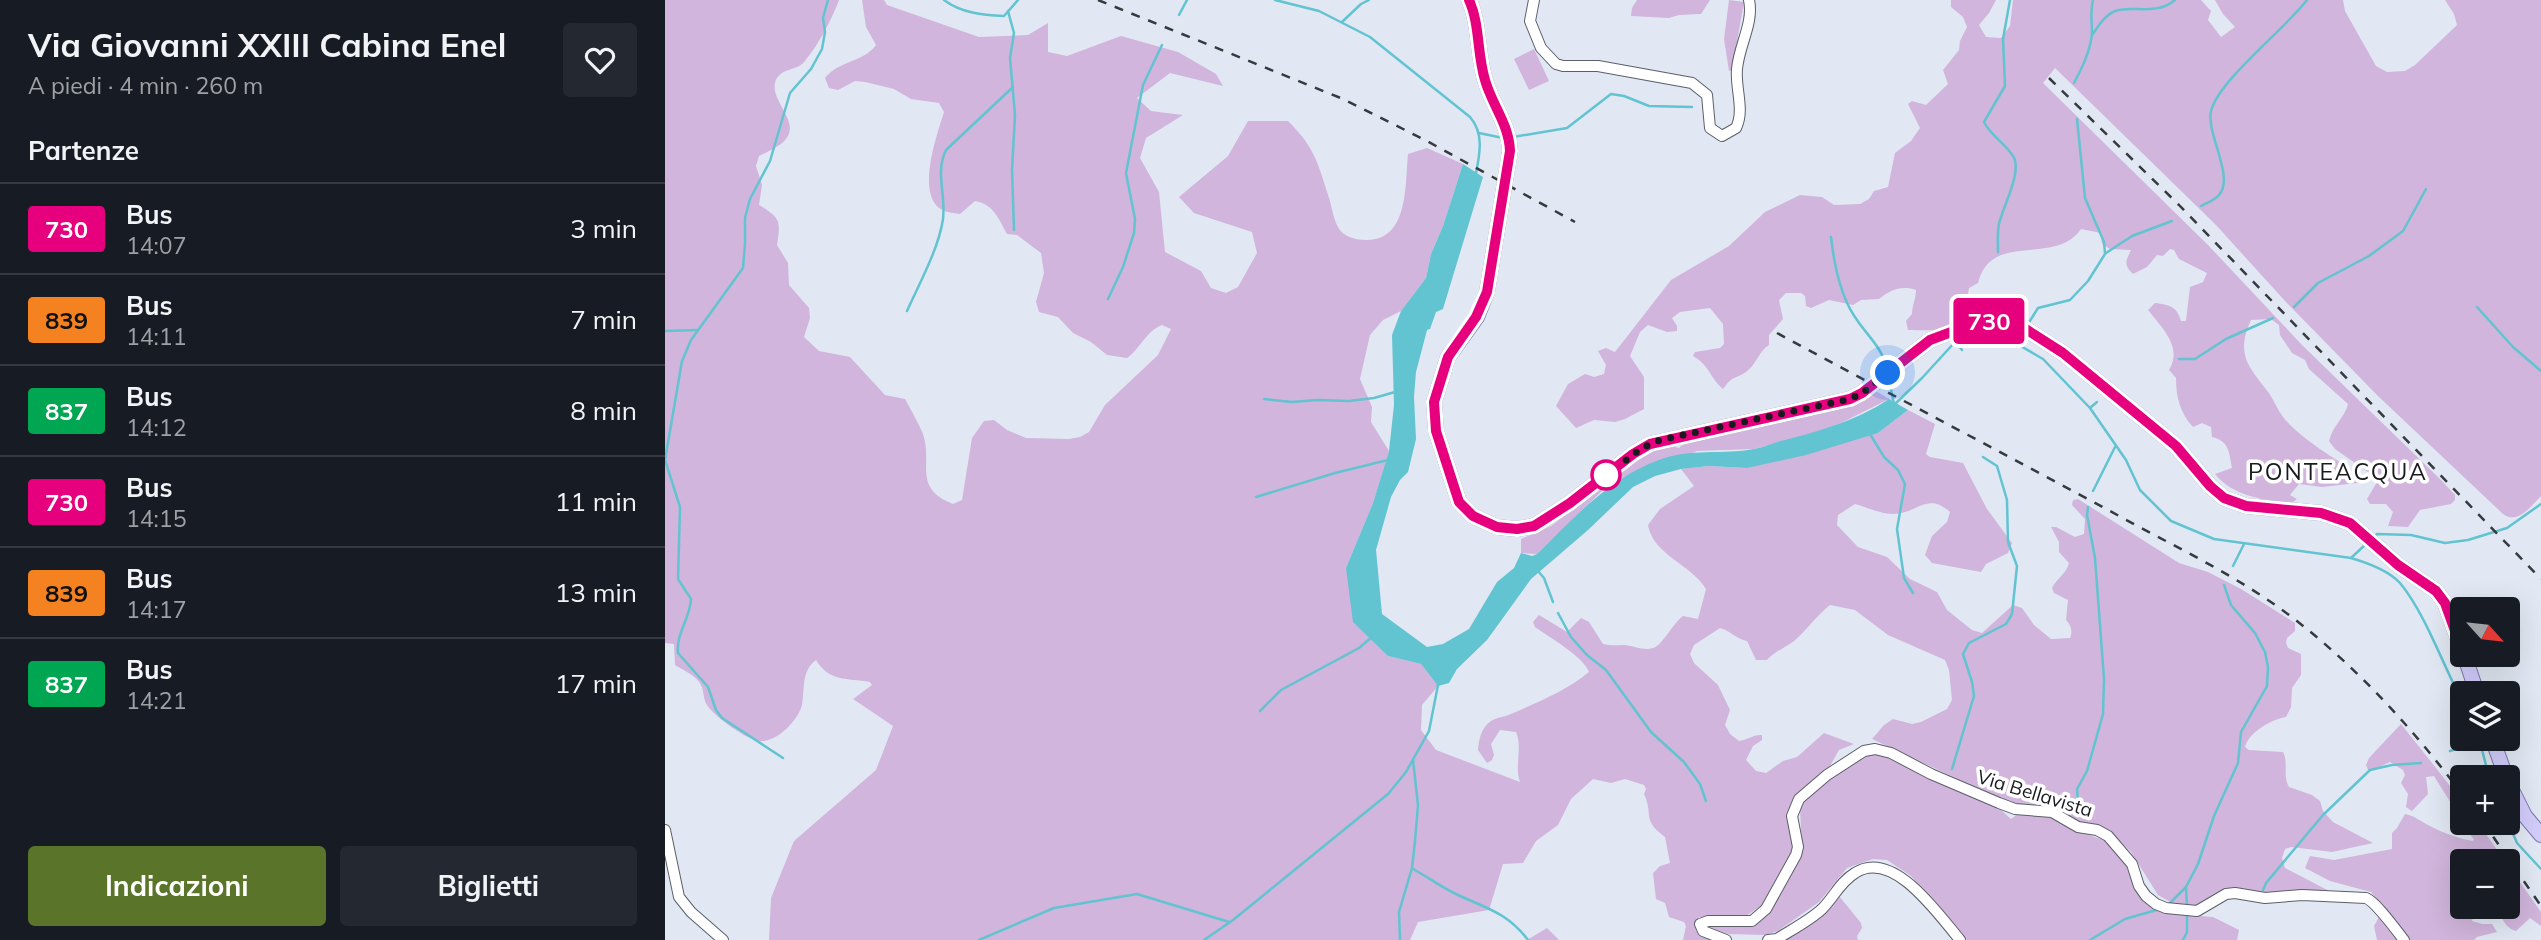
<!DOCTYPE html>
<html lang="it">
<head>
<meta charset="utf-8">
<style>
	:root { --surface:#171b24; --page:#242831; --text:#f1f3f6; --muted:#9ea1a6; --line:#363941; --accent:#5a7529 }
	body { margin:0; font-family:Mulish,sans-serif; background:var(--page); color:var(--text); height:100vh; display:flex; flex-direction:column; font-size:26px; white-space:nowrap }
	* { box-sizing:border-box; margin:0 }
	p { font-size:23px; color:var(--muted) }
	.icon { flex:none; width:38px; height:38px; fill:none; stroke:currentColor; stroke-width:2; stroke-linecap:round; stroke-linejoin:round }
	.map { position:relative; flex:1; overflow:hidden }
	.side { display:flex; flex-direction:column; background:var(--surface); width:665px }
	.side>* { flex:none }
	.badge { padding:0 14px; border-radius:5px; font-size:24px; line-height:46px }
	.needle { width:46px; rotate:117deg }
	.controls { position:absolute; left:1785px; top:597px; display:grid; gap:14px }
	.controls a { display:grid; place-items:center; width:70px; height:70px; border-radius:7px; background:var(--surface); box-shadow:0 7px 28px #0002; font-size:35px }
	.you { position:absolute; width:35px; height:35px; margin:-18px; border:5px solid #fff; border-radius:50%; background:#1a73e8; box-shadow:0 0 0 10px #1a73e833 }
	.map>.badge { position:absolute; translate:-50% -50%; box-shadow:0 0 0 4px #fff }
	h2 { padding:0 28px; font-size:26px; line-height:63px }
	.round { display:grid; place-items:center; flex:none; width:74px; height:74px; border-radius:7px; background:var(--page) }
	.headline { display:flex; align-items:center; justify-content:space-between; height:119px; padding:0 28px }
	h1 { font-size:33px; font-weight:700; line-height:52px }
	.cta { display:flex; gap:14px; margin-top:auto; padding:14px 28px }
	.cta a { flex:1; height:80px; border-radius:7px; background:var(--accent); color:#fff; font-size:28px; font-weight:700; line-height:80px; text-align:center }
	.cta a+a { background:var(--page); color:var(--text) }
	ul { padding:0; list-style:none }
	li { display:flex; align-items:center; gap:21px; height:91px; padding:0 28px; border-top:2px solid var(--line) }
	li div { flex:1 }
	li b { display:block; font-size:26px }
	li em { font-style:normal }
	li .badge { min-width:77px; font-weight:700; text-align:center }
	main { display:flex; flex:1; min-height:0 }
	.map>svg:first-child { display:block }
</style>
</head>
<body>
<main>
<section class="side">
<div class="headline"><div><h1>Via Giovanni XXIII Cabina Enel</h1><p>A piedi · 4 min · 260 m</p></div><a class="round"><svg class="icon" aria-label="heart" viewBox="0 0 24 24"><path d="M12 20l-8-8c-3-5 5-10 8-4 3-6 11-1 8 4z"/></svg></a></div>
<h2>Partenze</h2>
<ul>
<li><span class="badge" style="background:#e6007e;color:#fff">730</span><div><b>Bus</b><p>14:07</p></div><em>3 min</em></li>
<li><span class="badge" style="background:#f58220;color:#111">839</span><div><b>Bus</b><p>14:11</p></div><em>7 min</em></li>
<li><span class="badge" style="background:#00a651;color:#fff">837</span><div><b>Bus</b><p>14:12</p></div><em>8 min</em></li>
<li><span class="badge" style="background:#e6007e;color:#fff">730</span><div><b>Bus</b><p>14:15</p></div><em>11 min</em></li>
<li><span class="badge" style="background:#f58220;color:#111">839</span><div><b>Bus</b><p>14:17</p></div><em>13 min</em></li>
<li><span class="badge" style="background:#00a651;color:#fff">837</span><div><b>Bus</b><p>14:21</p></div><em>17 min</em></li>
</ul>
<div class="cta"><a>Indicazioni</a><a>Biglietti</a></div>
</section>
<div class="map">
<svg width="1876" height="940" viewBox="0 0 1876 940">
	<rect width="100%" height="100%" fill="#e1e8f3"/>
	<g fill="#d1b5dc">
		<path d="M 0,0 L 174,0 C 166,21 154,44 139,62 C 131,72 114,67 110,83 C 106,102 135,121 121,139 C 116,146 102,152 94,156 L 91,166 L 97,185 L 94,205 C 115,218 116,220 112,245 L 123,263 L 124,285 L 144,308 L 145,318 L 139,337 L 154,351 L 185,357 L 220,395 L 240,399 C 246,410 253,422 258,434 C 268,463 247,488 288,504 L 297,500 L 307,438 L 319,421 L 329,420 L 342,430 L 361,438 L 404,439 L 415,437 L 424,432 L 440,405 L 493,355 L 506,329 L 497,325 C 481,331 476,348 462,358 L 442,355 L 426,342 L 408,333 L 393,317 L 374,312 L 371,302 L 379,273 L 376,253 L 352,235 L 342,234 C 334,220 329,204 310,201 L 295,214 C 288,213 279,212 274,208 C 252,190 272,135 279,112 L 274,103 L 246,99 L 229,89 L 200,82 L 190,81 L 173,90 L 164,88 L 160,78 C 173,61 199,62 211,45 L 201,27 L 197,0 L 219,0 L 222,5 L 314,37 L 363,35 L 383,23 L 383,52 L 402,56 L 456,36 L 513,52 L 551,74 L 558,86 L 505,73 L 472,98 L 486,111 L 518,115 L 481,138 L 475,158 L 494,192 L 500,252 L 536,271 L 546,288 L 561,293 L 573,287 L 592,253 L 587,232 L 529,213 L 514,197 L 563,156 L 583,121 L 623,121 C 651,149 653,164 665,201 C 667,209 669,220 673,227 C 678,237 691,240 701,240 C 744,241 740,184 743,154 L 762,148 L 798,164 L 778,226 L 766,254 L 761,278 L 736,311 L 718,320 L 705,335 L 695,379 L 707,407 L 706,422 L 724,451 L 708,503 L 681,568 L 723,656 L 756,664 L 773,686 L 757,705 L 756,730 L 771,750 L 855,782 C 849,765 858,748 851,732 L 835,730 L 826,744 L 829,755 L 827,760 L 822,763 L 813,750 C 814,739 816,728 826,721 C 832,717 840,717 846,714 C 873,702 901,691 924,672 C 919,657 884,637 870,627 L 868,622 L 874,615 L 902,632 L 916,618 L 924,622 L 938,644 C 946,646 952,645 960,645 C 969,646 979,651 988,648 C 997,646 1008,623 1018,616 L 1033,619 L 1041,589 C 1026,564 988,555 983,525 L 995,509 L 1029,486 L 1016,469 L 1044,466 L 1082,468 L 1213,433 L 1243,410 L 1270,424 L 1261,454 L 1265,457 L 1298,463 L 1322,509 L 1347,543 L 1343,553 L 1321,564 L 1316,572 L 1267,563 L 1260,555 L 1267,536 L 1282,522 L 1285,512 C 1262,491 1252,514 1228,514 C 1216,514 1201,507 1190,504 L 1173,515 L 1172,525 L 1193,547 L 1222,557 L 1245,579 L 1272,592 L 1282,610 L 1307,630 L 1317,633 L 1348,605 L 1357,608 L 1369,625 L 1386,639 L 1405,638 C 1408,631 1406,625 1401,620 L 1403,600 L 1389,593 L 1387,588 C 1391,579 1402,573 1404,563 L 1394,552 L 1394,542 L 1386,527 L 1391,527 L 1410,537 L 1419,534 L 1420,519 L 1407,505 L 1408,500 L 1413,499 L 1514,563 L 1543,572 L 1576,589 L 1630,623 L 1630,631 L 1622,638 L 1621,643 L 1623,648 L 1636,654 L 1636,675 L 1627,688 L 1626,707 L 1621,717 C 1607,719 1584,732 1580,747 L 1584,750 L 1618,752 C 1624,763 1617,775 1624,787 L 1647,795 L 1655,801 L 1658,811 L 1668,822 L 1708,843 L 1667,852 L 1626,847 L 1620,849 L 1617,858 L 1620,868 L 1672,895 L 1597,892 L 1580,890 L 1531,906 L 1516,908 L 1493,895 L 1466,852 L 1443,830 L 1413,822 L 1383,806 L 1361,807 L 1342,802 L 1207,739 L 1219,725 L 1228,719 L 1247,724 L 1256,722 L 1282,709 L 1287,700 L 1284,670 L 1280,660 L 1223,635 L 1190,610 L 1165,605 C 1151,616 1142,630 1129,641 C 1120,648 1110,651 1102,660 L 1091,660 L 1082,641 C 1071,639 1066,631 1055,628 L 1029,645 L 1025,654 L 1029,663 L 1053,685 L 1065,710 L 1060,725 L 1065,734 L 1074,741 C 1082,740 1089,734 1097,735 L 1097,740 L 1088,746 L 1081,760 L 1091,771 L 1101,773 L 1118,761 L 1132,757 L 1159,733 L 1189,744 L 1174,750 L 1165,766 L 1136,790 L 1127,801 L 1124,820 L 1129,853 L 1100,903 L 1081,916 L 1034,917 L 1031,921 L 1031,931 L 1047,940 L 1018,940 L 1021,926 L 1019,922 L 1004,917 L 1000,903 L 991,899 L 988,873 L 995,866 L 1005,863 L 1000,837 C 976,819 989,815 979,794 L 981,789 L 979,785 L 960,779 L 946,783 L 928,779 L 906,799 L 893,825 L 871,841 L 858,863 L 838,864 L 824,910 L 753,922 L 745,940 L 104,940 L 106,898 L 129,841 L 211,770 L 228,726 L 188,699 L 207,685 L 205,682 C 182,678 164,682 151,660 C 136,671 140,689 137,705 C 133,721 108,747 90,740 C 77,736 49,716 42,705 C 38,699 39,691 36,685 C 32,676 18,670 10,665 L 9,644 L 0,643 Z"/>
		<polygon points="972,0 1045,0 1036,14 1014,15 1004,18 966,16 967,8"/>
		<polygon points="1064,0 1079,2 1067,70 1064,71 1059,39"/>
		<path d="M 1286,0 L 1331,0 L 1324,13 L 1314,25 L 1321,37 L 1336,38 L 1345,26 L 1348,0 L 1536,0 L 1546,11 L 1543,20 L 1556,37 L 1570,27 L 1558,14 L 1550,0 L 1678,0 L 1680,11 L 1711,66 L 1722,72 L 1740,71 L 1750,65 L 1792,25 L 1789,14 L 1780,0 L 1876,0 L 1876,496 C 1866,506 1853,525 1838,514 L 1713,396 L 1620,301 L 1551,225 L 1390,68 L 1378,83 L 1543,245 L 1637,345 L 1776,480 L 1790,495 L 1790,500 L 1786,504 L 1755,510 L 1743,527 L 1723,526 L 1728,512 L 1721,504 L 1705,504 L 1702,499 L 1712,482 L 1710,477 L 1670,449 L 1664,441 C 1668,425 1680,417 1683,404 L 1644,369 L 1640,360 L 1627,353 L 1615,335 L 1614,325 L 1606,319 L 1586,320 C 1570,355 1584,367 1604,393 C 1609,401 1613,410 1618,417 C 1637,441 1676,462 1701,479 L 1701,482 L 1657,487 L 1634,484 L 1625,495 L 1632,499 L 1625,504 C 1597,499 1569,497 1550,474 L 1567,468 C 1564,452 1564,441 1547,437 L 1546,427 L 1537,423 L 1528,427 C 1515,413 1511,397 1511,378 L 1504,370 C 1518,347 1497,328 1483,310 L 1490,303 C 1504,305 1512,306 1516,321 L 1521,321 L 1525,287 L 1538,282 L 1542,273 L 1514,259 L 1509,250 L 1505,249 L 1498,256 L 1492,255 L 1482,267 L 1468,274 C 1458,264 1461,261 1466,250 L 1445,249 L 1437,244 L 1436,233 L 1416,229 C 1390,267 1326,230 1313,283 L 1304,288 C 1297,332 1282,331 1243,330 L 1241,321 L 1247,314 C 1247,305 1251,299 1251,290 C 1236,285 1225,290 1214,299 L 1196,300 L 1188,305 L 1164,300 L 1146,308 L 1141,306 L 1140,296 L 1136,293 L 1121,293 L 1114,300 L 1118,319 L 1104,335 L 1104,345 C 1094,351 1091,365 1081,372 C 1069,380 1069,374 1058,389 C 1044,377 1046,367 1028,356 L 1030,352 L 1055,348 L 1059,344 L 1058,324 L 1045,308 L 1015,312 L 1007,318 L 1012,326 L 1012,331 L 1002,332 L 983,325 L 975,332 L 965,356 L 979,377 L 979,409 L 960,419 L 950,422 L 929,420 L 911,428 L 891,406 L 903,384 L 920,374 L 929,377 L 939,374 L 941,365 L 933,351 L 941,348 L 950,352 L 1006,280 L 1064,246 L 1100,212 L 1135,195 L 1157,197 L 1169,205 L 1195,204 L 1204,199 L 1209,191 L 1223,187 L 1230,153 L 1246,141 L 1255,128 L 1243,104 L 1247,101 L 1261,105 L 1283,84 L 1278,70 L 1294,50 L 1295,41 L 1302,27 L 1298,17 L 1286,7 Z"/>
		<polygon points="869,49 884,81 864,90 849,59"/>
		<polygon points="1211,391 1224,399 1174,424 1141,436 1089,449 1032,451 938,490 872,554 856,553 856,539 886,526 986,451 1004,445 1014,448 1023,440"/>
		<polygon points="1736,724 1797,801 1797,821 1769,776 1761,777 1763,794 1747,811 1741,807 1743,794 1736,783 1740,775 1738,770 1725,762 1704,772 1701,765 1704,758"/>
		<polygon points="1206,754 1221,756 1335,809 1346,819 1354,813 1387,817 1413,831 1444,842 1463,864 1471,889 1484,905 1513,914 1548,917 1574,930 1572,940 1302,940 1246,876 1222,860 1208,859 1182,868 1154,902 1113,931 1100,935 1063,934 1041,927 1041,923 1095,916 1137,847 1135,809 1142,795 1201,755"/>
		<path d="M 1740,814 C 1750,816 1755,821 1765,826 C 1778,833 1793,838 1807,841 L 1809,840 L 1798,823 L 1813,823 L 1840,861 L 1797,861 L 1797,906 L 1810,907 L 1807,921 L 1817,924 L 1827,924 L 1832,932 L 1812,937 L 1809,940 L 1743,940 L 1706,892 L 1665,881 L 1640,868 L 1645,856 L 1669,860 L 1727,849 L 1727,833 L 1732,828 Z"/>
		<path d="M 1843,865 L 1876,912 L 1876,926 L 1865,918 L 1851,931 C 1838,927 1838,917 1831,907 L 1843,906 Z"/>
		<polygon points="1174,896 1196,923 1197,928 1192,936 1193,940 1116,940 1160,914"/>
		<polygon points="1714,917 1734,940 1712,940 1709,926"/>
		<polygon points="882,928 894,940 862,940"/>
	</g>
	<path fill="#62c3d1" d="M 798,164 L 818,177 L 778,309 L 771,312 L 765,329 L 762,330 L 751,372 L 749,397 L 751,439 L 743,472 L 735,480 L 726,497 L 711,550 L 717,614 L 762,647 L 778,644 L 804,629 L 832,582 L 849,568 L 856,553 L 867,556 L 872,554 C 909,518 944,478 994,460 C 1025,448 1057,455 1089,449 C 1100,447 1110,442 1120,440 C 1155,431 1193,420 1224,399 L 1243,410 L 1213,433 L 1141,455 L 1082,468 L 1044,466 L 1016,469 L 990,476 L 968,487 L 923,530 L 866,579 L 822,640 L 792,669 L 784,683 L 773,686 L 756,664 L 723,656 L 688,622 L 681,568 L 708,503 L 724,451 L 729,405 L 727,335 L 736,311 L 761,278 L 766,254 L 778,226 Z"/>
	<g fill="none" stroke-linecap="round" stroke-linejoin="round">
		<g stroke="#62c3d1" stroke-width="2.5">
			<path d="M 279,0 C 296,13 318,15 339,16 L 353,0"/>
			<path d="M 610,0 L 654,11 L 705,37 L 805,117 C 819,133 815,153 811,173"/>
			<polyline points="343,11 349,33 345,58 350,115 347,170 349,230"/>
			<polyline points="514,15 522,0"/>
			<polyline points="677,22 696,4 704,0"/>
			<path d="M 1427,35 C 1433,27 1440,15 1450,11 C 1467,5 1491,16 1510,0"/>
			<path d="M 1409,83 C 1417,68 1425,52 1427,34 C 1427,22 1425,12 1428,0"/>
			<polyline points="814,133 838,138"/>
			<polyline points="848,137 902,128 946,94 959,96 984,106 1027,107"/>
			<path d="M 1536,206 C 1542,203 1550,200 1554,195 C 1570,178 1541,133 1546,111 C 1554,80 1620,29 1642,0"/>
			<path d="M 1166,237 C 1169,264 1175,297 1192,320 C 1202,335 1217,348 1221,366"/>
			<path d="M 1333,252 C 1333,243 1332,233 1334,224 C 1338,206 1358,171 1348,156 C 1340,143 1326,136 1319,122 L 1340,86 L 1338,39 L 1345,0"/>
			<polyline points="1441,253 1467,236 1507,221"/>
			<polyline points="443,299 458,267 469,233 470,219 461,173 478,85 497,45"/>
			<polyline points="1629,307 1653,283 1704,256 1738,231 1761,189"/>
			<polyline points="1812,307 1848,347 1876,371"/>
			<path d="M 242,311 C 254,284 274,248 278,219 C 281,195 270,172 281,150 L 348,87"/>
			<polyline points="1363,324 1373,308 1405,300 1423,281 1440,254 1439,242 1420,198 1412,119"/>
			<polyline points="0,331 32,330"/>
			<polyline points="1290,342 1297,350"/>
			<polyline points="1514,359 1530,359 1561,339 1608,318"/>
			<polyline points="1224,380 1229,404"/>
			<polyline points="599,399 627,402 652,400 684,401 709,398 730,392"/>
			<path d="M 1230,404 L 1257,378 L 1290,342 L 1309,336 L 1328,334 L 1342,338 L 1378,359 L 1425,408 L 1461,460 L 1475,490 L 1506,521 L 1549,539 L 1686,558 C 1703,563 1723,570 1735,583 C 1760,613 1778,665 1797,701"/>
			<polyline points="1425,408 1432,402"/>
			<polyline points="1205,434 1219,457 1233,470 1240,484 1232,529 1239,578 1248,593"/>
			<polyline points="1428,491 1450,447"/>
			<polyline points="591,497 670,473 723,460"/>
			<polyline points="1709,537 1712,534 1746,535 1780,543 1803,540 1842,528 1876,504"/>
			<polyline points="1686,558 1701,544"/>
			<polyline points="1568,566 1579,544"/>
			<polyline points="873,571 879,578 888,602"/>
			<polyline points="893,613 906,637 922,655 941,670 986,732 1019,762 1035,784 1041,801"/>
			<polyline points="595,711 616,690 694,648 708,636"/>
			<polyline points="1814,738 1824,777"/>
			<polyline points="1785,751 1815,741"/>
			<path d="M 118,758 L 57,718 L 51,710 L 43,687 L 13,653 C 11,633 25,619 26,599 L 13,579 L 15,507 L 0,460 L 17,361 L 26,340 L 78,268 L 80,244 L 80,218 L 85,199 L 105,161 L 125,93 L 146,69 L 157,49 L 160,32 L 158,18 L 163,0"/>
			<polyline points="1287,769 1309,696 1307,682 1298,654 1304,643 1341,624 1347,614 1352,566 1343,542 1342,500 1332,466 1318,457"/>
			<polyline points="1413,802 1412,789 1422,771 1438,714 1439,679 1430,558 1422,515 1423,507"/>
			<polyline points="1843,822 1852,843 1876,869"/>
			<path d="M 748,869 C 763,877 776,887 791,894 C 820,908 842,912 863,940"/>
			<polyline points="1521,888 1522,906"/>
			<polyline points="1598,890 1601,883 1658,815 1705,770 1727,765 1756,763"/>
			<polyline points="1504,904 1521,887 1533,864 1549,816 1573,763 1576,732 1602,686 1603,667 1600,652 1590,633 1566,605 1559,585"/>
			<polyline points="314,940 389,908 472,894 564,922"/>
			<polyline points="539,940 568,920 723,794 741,772 764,731 773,685"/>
			<polyline points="735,940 734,912 747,868 750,841 753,805 748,760"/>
			<polyline points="1425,940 1460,919 1495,909"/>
			<polyline points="1518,940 1522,932 1522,913"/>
		</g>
		<g stroke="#5a5f69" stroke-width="12">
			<g id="tertiary">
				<path d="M 869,0 L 865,21 L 876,48 L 891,64 L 898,66 L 933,66 L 1027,83 L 1042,95 L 1045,128 L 1057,136 L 1071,128 C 1080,110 1070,88 1072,69 C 1074,45 1089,23 1084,0"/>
				<polyline points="0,830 14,897 26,912 58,940"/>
				<path d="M 1061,940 L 1038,931 L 1035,924 L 1043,921 L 1087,921 L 1101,909 L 1131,855 L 1133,847 L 1127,816 L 1134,799 L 1162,775 L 1199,751 L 1210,749 L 1226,753 L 1266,774 L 1334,803 L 1350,809 L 1387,812 L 1413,827 L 1432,830 L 1443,836 L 1467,864 L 1474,886 L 1481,896 L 1491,904 L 1501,908 L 1532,911 L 1561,894 L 1570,893 L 1600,898 L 1637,895 L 1701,898 C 1711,902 1731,930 1739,940"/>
				<path d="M 1103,940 L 1112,939 C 1126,930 1144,921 1157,909 C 1169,897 1175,882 1190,873 C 1228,848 1273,914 1295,940"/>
			</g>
		</g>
		<g stroke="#7e78ad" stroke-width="16">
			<g id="primary">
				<path d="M 804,0 C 815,24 812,54 820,80 C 827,105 844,124 845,151 L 822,292 L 812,317 L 783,357 L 769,402 L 771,431 L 794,502 L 808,516 L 832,527 L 852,529 L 869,526 L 905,503 L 968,454 L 985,444 L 1185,399 L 1197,393 L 1265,340 L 1313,322 L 1330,320 L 1356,326 L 1398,353 L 1511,446 L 1545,486 L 1559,498 L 1581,506 L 1656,513 L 1685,523 L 1733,565 L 1771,591 L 1780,603 L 1797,650"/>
				<polyline points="1799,654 1812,693"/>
				<polyline points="1827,738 1841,777"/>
				<polyline points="1843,782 1860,816 1876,835"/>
			</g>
		</g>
		<use href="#tertiary" stroke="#fff" stroke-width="10"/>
		<use href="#primary" stroke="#d3cdfc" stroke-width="14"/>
		<g stroke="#36393e" stroke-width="2.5" stroke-dasharray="9 9" stroke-linecap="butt">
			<polyline points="433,0 678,99 760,140 910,222"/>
			<polyline points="1384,78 1514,205 1876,579"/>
			<path d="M 1112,333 C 1223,393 1334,451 1445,511 C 1506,545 1572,575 1628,618 C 1693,668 1748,729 1797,794"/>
			<polyline points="1818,822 1876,906"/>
		</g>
	</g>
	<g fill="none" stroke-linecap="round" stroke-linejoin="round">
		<g stroke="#fff" stroke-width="16">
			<path id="line" d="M 804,0 C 815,24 812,54 820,80 C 827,105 844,124 845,151 L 822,292 L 811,317 L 783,357 L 769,402 L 771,431 L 794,502 L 808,516 L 832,527 L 852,529 L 869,526 L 905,503 L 968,454 L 985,444 L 1185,399 L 1197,393 L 1265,340 L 1313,322 L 1330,320 L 1356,326 L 1398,353 L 1511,446 L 1545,486 L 1559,498 L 1581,506 L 1656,513 L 1685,523 L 1733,565 L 1771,591 L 1780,603 L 1797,650"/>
		</g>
		<use href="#line" stroke="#e6007e" stroke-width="10"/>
		<polyline stroke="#181a1e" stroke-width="7" stroke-dasharray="0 12.6" points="941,475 977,448 995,440 1185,399 1197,393 1223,373"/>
	</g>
	<circle fill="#fff" stroke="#e6007e" stroke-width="3.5" cx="941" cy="475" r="14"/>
	<g text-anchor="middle" stroke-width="7" stroke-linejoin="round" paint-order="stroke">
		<g font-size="19" fill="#181a1e" stroke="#fff">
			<text transform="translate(1370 793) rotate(17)" y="7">Via Bellavista</text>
		</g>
		<g font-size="23" letter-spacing="2" fill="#181a1e" stroke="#fff">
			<text x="1673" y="480">PONTEACQUA</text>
		</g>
	</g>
</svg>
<div class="controls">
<a><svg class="needle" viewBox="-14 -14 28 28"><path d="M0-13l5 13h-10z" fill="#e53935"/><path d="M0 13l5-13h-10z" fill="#9ea1a6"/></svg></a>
<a><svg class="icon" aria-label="layers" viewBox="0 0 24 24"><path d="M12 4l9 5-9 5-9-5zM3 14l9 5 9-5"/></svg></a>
<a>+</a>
<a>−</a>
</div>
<div class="you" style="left:1223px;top:373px"></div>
<b class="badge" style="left:1324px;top:321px;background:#e6007e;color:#fff">730</b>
</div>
</main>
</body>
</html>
